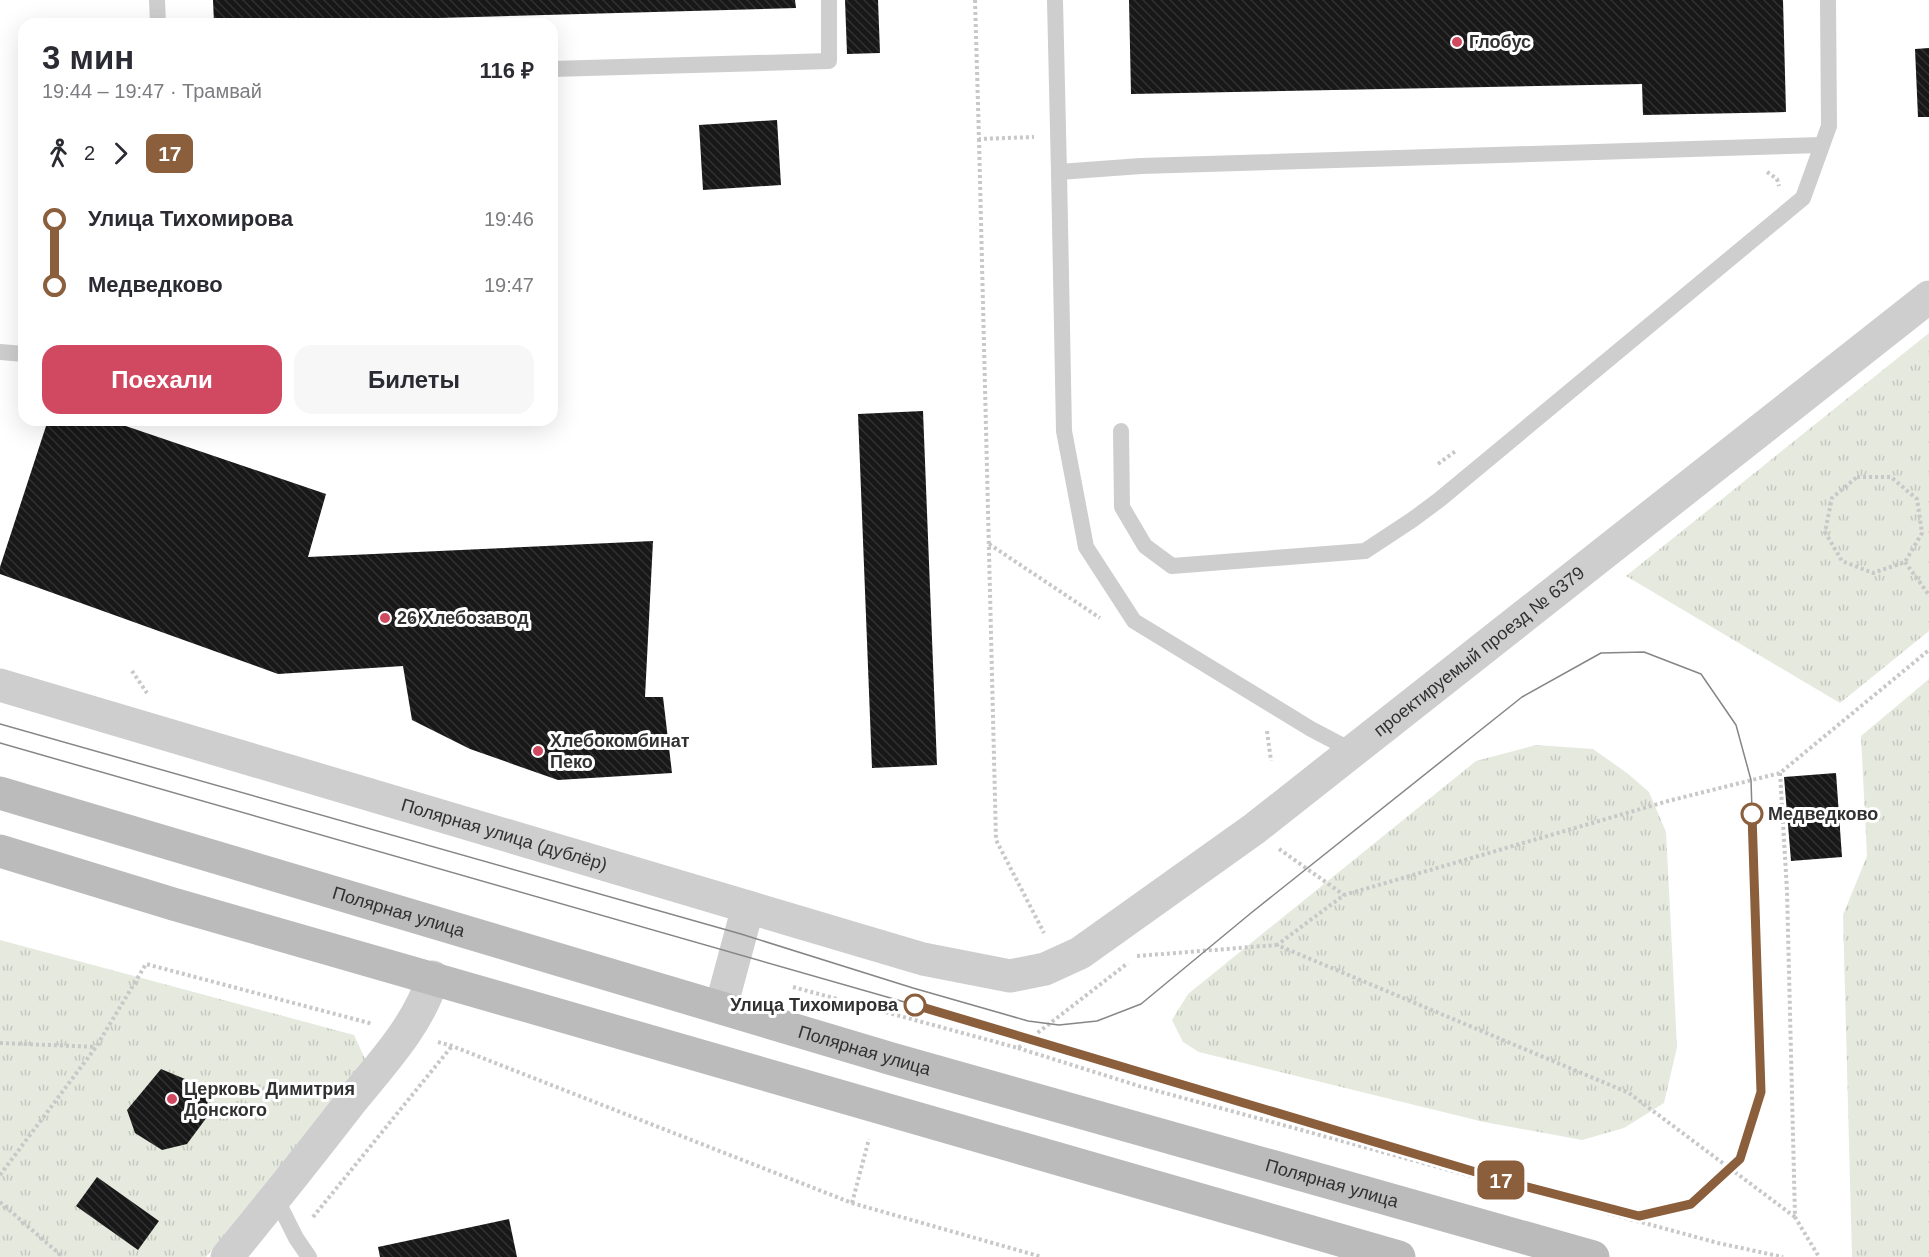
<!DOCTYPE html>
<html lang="ru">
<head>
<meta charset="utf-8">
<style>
	:root { --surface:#fff; --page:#f7f7f7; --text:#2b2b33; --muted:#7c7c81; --accent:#d14960 }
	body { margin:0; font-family:Helvetica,sans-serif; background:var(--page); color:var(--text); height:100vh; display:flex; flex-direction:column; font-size:22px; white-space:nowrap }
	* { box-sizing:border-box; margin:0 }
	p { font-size:20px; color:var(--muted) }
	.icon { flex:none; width:33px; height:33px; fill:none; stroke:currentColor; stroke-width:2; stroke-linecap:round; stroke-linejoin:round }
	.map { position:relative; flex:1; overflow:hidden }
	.details { position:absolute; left:18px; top:18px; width:540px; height:408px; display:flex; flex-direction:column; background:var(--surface); border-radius:18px; box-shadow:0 6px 24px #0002 }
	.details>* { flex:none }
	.badge { padding:0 12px; border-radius:9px; font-size:21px; line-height:39px }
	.map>.badge { position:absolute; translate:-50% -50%; box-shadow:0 0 0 3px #fff }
	.legs { display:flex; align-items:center; gap:9px; height:66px; padding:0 24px; font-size:20px }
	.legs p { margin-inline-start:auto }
	.overview { display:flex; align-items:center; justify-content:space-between; height:102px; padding:0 24px }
	h1 { font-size:33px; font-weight:600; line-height:45px }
	.button { display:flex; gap:12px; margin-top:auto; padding:12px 24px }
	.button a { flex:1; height:69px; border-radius:18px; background:var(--accent); color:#fff; font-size:24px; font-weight:600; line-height:69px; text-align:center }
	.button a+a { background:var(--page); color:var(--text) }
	ul { padding:0 24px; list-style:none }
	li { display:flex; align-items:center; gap:21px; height:66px; font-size:22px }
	li i { display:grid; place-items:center; width:9px; height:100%; margin:0 8px; background:currentColor }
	li i::after { content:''; width:15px; height:15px; margin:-8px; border:4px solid; border-radius:50%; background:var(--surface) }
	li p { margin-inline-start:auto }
	li:first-child i { background:linear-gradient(#0000 50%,currentColor 0) }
	li:last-child i { background:linear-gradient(currentColor 50%,#0000 0) }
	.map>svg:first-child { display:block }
</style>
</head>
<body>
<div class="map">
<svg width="1929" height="1257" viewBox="0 0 1929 1257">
	<defs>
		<pattern id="grass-tufts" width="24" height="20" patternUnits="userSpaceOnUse" patternTransform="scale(1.5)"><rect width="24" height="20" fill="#e5e9de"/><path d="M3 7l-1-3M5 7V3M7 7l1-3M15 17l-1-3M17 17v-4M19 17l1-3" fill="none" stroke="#c5c8bf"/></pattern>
		<pattern id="building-back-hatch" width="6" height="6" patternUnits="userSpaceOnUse" patternTransform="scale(1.5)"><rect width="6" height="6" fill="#181818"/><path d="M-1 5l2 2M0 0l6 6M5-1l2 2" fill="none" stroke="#313131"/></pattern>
	</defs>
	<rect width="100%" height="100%" fill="#fff"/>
	<g fill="url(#grass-tufts)">
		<polygon points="1929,333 1929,631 1840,703 1626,576"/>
		<polygon points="1929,679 1929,1257 1852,1257 1843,915 1867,856 1861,736"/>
		<polygon points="1536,745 1593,749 1627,773 1649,792 1666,832 1677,1047 1664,1103 1624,1128 1582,1140 1484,1122 1199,1052 1183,1042 1172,1020 1188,994 1476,761"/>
		<polygon points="0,940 354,1035 366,1061 206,1257 0,1257"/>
	</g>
	<g fill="url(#building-back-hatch)">
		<polygon points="213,0 795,0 796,8 370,20 370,24 294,24 293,21 214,23"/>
		<polygon points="845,0 878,0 880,53 847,54"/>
		<polygon points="1129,0 1783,0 1786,112 1643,115 1642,84 1131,94"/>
		<polygon points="1929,48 1929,117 1918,117 1915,49"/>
		<polygon points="777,120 781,185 703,190 699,125"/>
		<polygon points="923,411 937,765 872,768 858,414"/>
		<polygon points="48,420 108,420 326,494 308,557 653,541 645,697 663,697 672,773 558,780 470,749 412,720 403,666 278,674 0,574 0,567"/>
		<polygon points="1836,773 1842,857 1791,861 1784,777"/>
		<polygon points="161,1069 204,1087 210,1113 187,1144 162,1150 135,1133 127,1110"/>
		<polygon points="97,1177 159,1221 138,1250 76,1206"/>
		<polygon points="509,1219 517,1257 380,1257 378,1247"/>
	</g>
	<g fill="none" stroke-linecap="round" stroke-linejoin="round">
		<g stroke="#c8c8c8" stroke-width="4" stroke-dasharray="3 3" stroke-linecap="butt">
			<polyline points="975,0 979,139 1034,137"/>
			<polyline points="979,139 996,840 1044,933"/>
			<polyline points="1767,172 1777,179 1779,186"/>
			<polyline points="1438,464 1457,450"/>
			<polygon points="1857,477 1891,477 1917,499 1922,533 1905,562 1873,573 1842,561 1825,532 1832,498"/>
			<polyline points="989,544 1100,618"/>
			<polyline points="1905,562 1929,595"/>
			<polyline points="132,671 147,693"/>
			<polyline points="1267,731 1271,761"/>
			<polyline points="1780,773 1787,890 1795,1217 1819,1257"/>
			<polyline points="1279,849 1344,895"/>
			<polyline points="1137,956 1277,945"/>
			<polyline points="793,987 1018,1048 1128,963"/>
			<polyline points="438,1042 452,1046 852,1203 1042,1257"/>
			<polyline points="0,1043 96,1047"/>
			<polyline points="1018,1048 1139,1086 1718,1243 1783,1257"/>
			<polyline points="0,1175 96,1047 146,964 373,1024"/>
			<polyline points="0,1202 63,1257"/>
			<polyline points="852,1203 869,1139"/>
			<polyline points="313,1217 452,1046"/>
			<polyline points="1795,1217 1629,1093 1277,945 1344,895 1668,801 1780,773 1929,650"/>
		</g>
		<g stroke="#cecece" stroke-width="16">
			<polyline points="157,0 158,24"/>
			<polyline points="1055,0 1059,172"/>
			<polyline points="552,69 829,61 829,0"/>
			<polyline points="0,352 24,354"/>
			<polyline points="1121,431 1122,507 1145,546 1172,566 1365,551 1412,520 1439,500 1803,198 1829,126 1828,0"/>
			<polyline points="1353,751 1311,729 1134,621 1086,547 1064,431 1059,172 1141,166 1822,145"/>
			<polyline points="276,1198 296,1238 309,1257"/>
		</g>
		<g stroke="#cecece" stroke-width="33">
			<path id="s1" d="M 0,685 L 923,959 L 1010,976 L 1045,969 L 1080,953 L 1254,829 L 1929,297"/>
			<polyline points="721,1007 748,907"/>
			<path d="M 227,1257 C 270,1205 312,1152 353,1099 C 383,1062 419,1024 433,977"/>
		</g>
		<g stroke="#bbb" stroke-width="33">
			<path id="s2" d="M 0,793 L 892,1059 L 1593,1257"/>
			<polyline points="0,851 173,904 1399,1257"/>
		</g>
		<polyline stroke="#868686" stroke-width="1.5" points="0,724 741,934 913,988 1028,1021 1059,1025 1097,1021 1141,1004 1251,913 1522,697 1601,653 1644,652 1701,674 1736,725 1751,780 1761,1091 1740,1159 1691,1204 1639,1216 1516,1184 915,1005 0,743"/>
	</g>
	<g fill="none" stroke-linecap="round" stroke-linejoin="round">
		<g stroke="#fff" stroke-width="14">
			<polyline id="line-1" points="915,1005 1516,1184 1639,1216 1691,1204 1740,1159 1761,1092 1752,814"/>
		</g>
		<use href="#line-1" stroke="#8b5e3c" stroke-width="9"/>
	</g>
	<g fill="#d14960" stroke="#fff" stroke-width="2">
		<circle cx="1457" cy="42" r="6"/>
		<circle cx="385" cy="618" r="6"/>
		<circle cx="538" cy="751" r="6"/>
		<circle cx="172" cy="1099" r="6"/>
	</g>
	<g fill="#fff" stroke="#8b5e3c" stroke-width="3">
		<circle cx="1752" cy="814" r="10"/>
		<circle cx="915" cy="1005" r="10"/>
	</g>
	<g text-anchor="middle" stroke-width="6" stroke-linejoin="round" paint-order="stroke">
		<g font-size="18" font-weight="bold" fill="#313131" stroke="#fff" text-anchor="start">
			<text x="1469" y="48">Глобус</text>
			<text x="397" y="624">26 Хлебозавод</text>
			<text x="550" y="747">Хлебокомбинат<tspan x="550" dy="21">Пеко</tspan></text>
			<text x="184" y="1095">Церковь Димитрия<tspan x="184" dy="21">Донского</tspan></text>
		</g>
		<g font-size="18" fill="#313131" stroke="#fff">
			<text dy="6" stroke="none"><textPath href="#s1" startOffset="1626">проектируемый проезд № 6379</textPath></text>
			<text dy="6" stroke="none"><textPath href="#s1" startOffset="526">Полярная улица (дублёр)</textPath></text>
			<text dy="6" stroke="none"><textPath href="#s2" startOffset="416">Полярная улица</textPath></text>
			<text dy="6" stroke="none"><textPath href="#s2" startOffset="902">Полярная улица</textPath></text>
			<text dy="6" stroke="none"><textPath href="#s2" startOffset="1388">Полярная улица</textPath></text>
		</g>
		<g font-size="18" font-weight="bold" fill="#313131" stroke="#fff" text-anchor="start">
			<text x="1768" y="820">Медведково</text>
			<text x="898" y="1011" text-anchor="end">Улица Тихомирова</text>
		</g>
	</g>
</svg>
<b class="badge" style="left:1501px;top:1180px;background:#8b5e3c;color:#fff">17</b>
<section class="details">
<div class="overview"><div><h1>3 мин</h1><p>19:44 – 19:47 · Трамвай</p></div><b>116 ₽</b></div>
<div class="legs"><svg class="icon" aria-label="walk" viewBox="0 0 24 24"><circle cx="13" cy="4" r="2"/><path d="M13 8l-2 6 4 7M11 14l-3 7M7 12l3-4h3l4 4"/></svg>2<svg class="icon" aria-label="forward" viewBox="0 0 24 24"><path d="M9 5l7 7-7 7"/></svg><b class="badge" style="background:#8b5e3c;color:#fff">17</b></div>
<ul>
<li><i style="color:#8b5e3c"></i><b>Улица Тихомирова</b><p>19:46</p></li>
<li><i style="color:#8b5e3c"></i><b>Медведково</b><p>19:47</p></li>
</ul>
<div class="button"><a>Поехали</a><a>Билеты</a></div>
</section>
</div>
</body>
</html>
